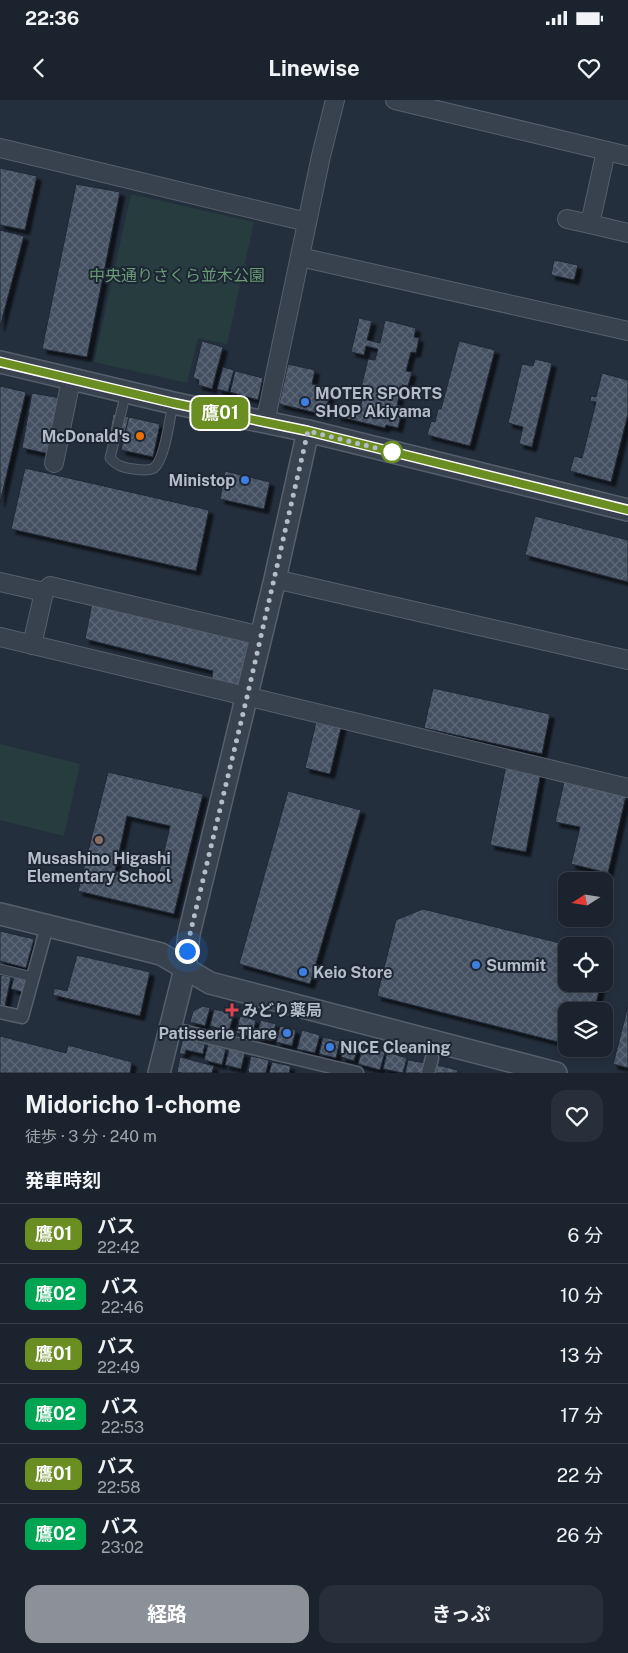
<!DOCTYPE html>
<html lang="ja">
<head>
<meta charset="utf-8">
<style>
	:root { --surface:#1b232e; --page:#282f3a; --text:#f1f3f6; --muted:#a0a4aa; --line:#39404a; --accent:#8c9099 }
	body { margin:0; font-family:"Public Sans","Noto Sans JP",sans-serif; background:var(--page); color:var(--text); height:100vh; display:flex; flex-direction:column; font-size:19px; white-space:nowrap }
	* { box-sizing:border-box; margin:0 }
	p { font-size:16px; color:var(--muted) }
	.icon { flex:none; width:28px; height:28px; fill:none; stroke:currentColor; stroke-width:2; stroke-linecap:round; stroke-linejoin:round }
	.map { position:relative; height:973px; overflow:hidden }
	.sheet { display:flex; flex-direction:column; background:var(--surface); flex:1 }
	.sheet>* { flex:none }
	.badge { padding:0 10px; border-radius:8px; font-size:18px; line-height:32px }
	.needle { width:32px; rotate:258deg }
	.tools { position:absolute; left:558px; top:772px; display:grid; gap:10px }
	.tools a { display:grid; place-items:center; width:55px; height:55px; border-radius:10px; background:var(--surface); box-shadow:0 2px 8px #0003,0 0 0 1px var(--line); font-size:25px }
	.you { position:absolute; width:25px; height:25px; margin:-12px; border:4px solid #fff; border-radius:50%; background:#1a73e8; box-shadow:0 0 0 8px #1a73e833 }
	.map>.badge { position:absolute; translate:-50% -50%; box-shadow:0 0 0 2px #fff }
	h2 { padding:0 25px; font-size:19px; line-height:45px }
	.round { display:grid; place-items:center; flex:none; width:52px; height:52px; border-radius:15px; background:var(--page) }
	.headline { display:flex; align-items:center; justify-content:space-between; height:85px; padding:0 25px }
	h1 { font-size:24px; font-weight:700; line-height:38px }
	.primary-button { display:flex; gap:10px; margin-top:auto; padding:10px 25px }
	.primary-button a { flex:1; height:58px; border-radius:15px; background:var(--accent); color:#fff; font-size:20px; font-weight:700; line-height:58px; text-align:center }
	.primary-button a+a { background:var(--page); color:var(--text) }
	ul { padding:0; list-style:none }
	li { display:flex; align-items:center; gap:15px; height:60px; padding:0 25px; border-top:1px solid var(--line) }
	li div { flex:1 }
	li b { display:block; font-size:19px }
	li em { font-style:normal }
	li .badge { min-width:55px; font-weight:700; text-align:center }
	.status { display:flex; justify-content:space-between; align-items:center; height:35px; padding:0 25px; background:var(--surface); direction:ltr }
	.status svg { height:14px; fill:currentColor }
	header { display:flex; justify-content:space-between; align-items:center; height:65px; padding:0 25px; background:var(--surface); font-size:22px; font-weight:700 }
	.map>svg:first-child { display:block }
</style>
</head>
<body>
<div class="status"><b>22:36</b><svg viewBox="0 0 49 12"><path d="M0 12V9h3v3zM5 12V6h3v6zM10 12V3h3v9zM15 12V0h3v12zM26 1h20v11H26zM47 4h2v5h-2z"/></svg></div>
<header><svg class="icon" aria-label="back" viewBox="0 0 24 24"><path d="M15 5l-7 7 7 7"/></svg>Linewise<svg class="icon" aria-label="heart" viewBox="0 0 24 24"><path d="M12 20l-8-8c-3-5 5-10 8-4 3-6 11-1 8 4z"/></svg></header>
<div class="map">
<svg width="628" height="973" viewBox="0 0 628 973">
	<defs>
		<pattern id="building-cross-hatch" width="8" height="8" patternUnits="userSpaceOnUse" patternTransform="scale(1.25)"><rect width="8" height="8" fill="#455162"/><path d="M0 0l8 8M0 8l8-8" fill="none" stroke="#5d6877"/></pattern>
		<filter id="shadow"><feDropShadow dx="4.5" dy="4.5" stdDeviation="1" flood-color="#0009"/></filter>
	</defs>
	<rect width="100%" height="100%" fill="#242f3e"/>
	<g fill="#263c3f">
		<polygon points="131,94 254,122 227,244 198,238 187,283 94,262"/>
		<polygon points="0,644 80,664 64,736 0,720"/>
	</g>
	<g fill="url(#building-cross-hatch)" stroke="#1f2835" fill-rule="evenodd" filter="url(#shadow)">
		<polygon points="0,68 37,76 25,130 0,125"/>
		<polygon points="76,84 120,92 87,257 42,249"/>
		<polygon points="0,130 24,136 0,227"/>
		<polygon points="554,160 578,165 574,180 551,175"/>
		<polygon points="359,218 372,221 367,240 380,243 385,220 416,228 414,237 419,238 416,253 411,252 406,271 412,272 408,286 402,285 397,305 403,307 398,328 386,325 385,328 336,316 339,303 360,308 364,293 360,292 368,259 375,260 378,249 366,246 364,255 351,252"/>
		<polygon points="202,241 223,247 212,289 198,285 199,280 193,278"/>
		<polygon points="459,241 495,250 470,346 427,335 431,321 435,322 438,309 441,309"/>
		<polygon points="535,259 552,263 532,347 519,344 523,327 508,323 522,264 533,266"/>
		<polygon points="288,264 315,270 312,284 331,288 325,315 279,304"/>
		<polygon points="223,267 234,270 228,292 217,289"/>
		<polygon points="235,271 263,278 258,300 230,292"/>
		<polygon points="602,273 628,280 628,314 611,382 570,371 574,356 582,358 596,302 590,301 591,296 596,297"/>
		<polygon points="0,286 26,292 0,403"/>
		<polygon points="32,293 61,298 50,354 22,348"/>
		<polygon points="113,314 129,317 125,333 110,330"/>
		<polygon points="129,317 160,324 153,357 121,350"/>
		<polygon points="25,368 209,410 196,471 11,429"/>
		<polygon points="225,371 270,382 264,409 220,399"/>
		<polygon points="535,416 628,440 628,482 525,455"/>
		<polygon points="92,503 249,538 237,588 211,583 213,571 85,539"/>
		<polygon points="433,588 550,614 542,654 424,628"/>
		<polygon points="317,618 342,624 330,674 305,668"/>
		<polygon points="506,665 541,672 526,752 490,745"/>
		<path d="M 108,672 L 203,694 L 174,814 L 78,791 ZM 127,716 L 170,726 L 159,773 L 153,772 L 152,779 L 115,771 Z"/>
		<polygon points="564,682 626,696 608,773 571,764 580,727 555,722"/>
		<polygon points="288,691 361,710 310,884 239,864"/>
		<polygon points="423,809 572,846 566,846 566,884 601,884 594,911 566,911 566,944 377,896 396,820"/>
		<polygon points="0,831 34,839 26,868 0,861"/>
		<polygon points="77,855 150,872 140,916 53,895 54,888 67,891"/>
		<polygon points="1,875 11,877 5,906 0,905"/>
		<polygon points="14,876 27,879 23,892 11,889"/>
		<polygon points="203,906 210,908 205,926 190,922 193,911"/>
		<polygon points="628,906 628,968 613,964"/>
		<polygon points="214,909 234,914 229,931 210,926"/>
		<polygon points="240,916 256,920 252,937 236,933"/>
		<polygon points="261,920 276,924 271,941 256,937"/>
		<polygon points="280,926 296,930 292,946 276,942"/>
		<polygon points="302,930 320,935 315,953 297,949"/>
		<polygon points="0,936 66,953 68,945 132,962 130,973 0,973"/>
		<polygon points="323,937 340,941 336,958 319,954"/>
		<polygon points="183,938 205,944 203,954 186,950 185,954 179,954"/>
		<polygon points="345,943 358,947 354,961 341,957"/>
		<polygon points="208,944 226,949 222,965 204,960"/>
		<polygon points="363,946 385,952 380,970 358,964"/>
		<polygon points="229,949 245,953 241,969 225,965"/>
		<polygon points="387,952 407,958 403,973 383,969"/>
		<polygon points="251,956 269,960 266,973 249,973 248,970"/>
		<polygon points="180,957 214,966 212,973 182,973 177,972"/>
		<polygon points="408,960 425,963 423,973 405,973"/>
		<polygon points="272,962 291,966 289,973 269,973"/>
		<polygon points="437,965 458,970 457,973 435,973"/>
	</g>
	<g fill="none" stroke-linecap="round" stroke-linejoin="round">
		<g stroke="#565f6c" stroke-width="11">
			<g id="service">
				<path d="M 126,292 L 110,358 C 117,366 124,368 134,369 C 140,370 149,371 154,368 C 165,360 170,317 173,303"/>
				<polyline points="0,869 33,877"/>
			</g>
		</g>
		<g stroke="#565f6c" stroke-width="15">
			<g id="pedestrian">
				<polyline points="0,912 22,917 44,837"/>
				<polyline points="170,928 357,973"/>
				<polyline points="428,973 432,958"/>
			</g>
		</g>
		<g stroke="#565f6c" stroke-width="20">
			<g id="minor">
				<polyline points="395,0 628,56"/>
				<polyline points="0,48 307,122"/>
				<polyline points="606,51 590,124 628,133"/>
				<polyline points="567,119 590,124"/>
				<polyline points="300,157 628,231"/>
				<polyline points="265,323 321,56 335,0"/>
				<polyline points="54,363 71,280"/>
				<polyline points="275,479 628,560"/>
				<polyline points="0,482 44,492"/>
				<polyline points="0,537 628,688"/>
				<polyline points="32,545 44,492 50,486 261,536"/>
			</g>
		</g>
		<g stroke="#565f6c" stroke-width="24">
			<g id="tertiary">
				<polyline points="0,262 173,303 308,331 628,410"/>
				<polyline points="0,814 161,854 210,883 556,973"/>
				<polyline points="159,973 185,869 189,834 275,479 308,331"/>
			</g>
		</g>
		<use href="#service" stroke="#38414e" stroke-width="9"/>
		<use href="#pedestrian" stroke="#38414e" stroke-width="12"/>
		<use href="#minor" stroke="#38414e" stroke-width="18"/>
		<use href="#tertiary" stroke="#38414e" stroke-width="21"/>
	</g>
	<g fill="none" stroke-linecap="round" stroke-linejoin="round">
		<g stroke="#fff" stroke-width="11">
			<polyline id="line" points="0,262 173,303 308,331 628,410"/>
		</g>
		<use href="#line" stroke="#6b8e23" stroke-width="8"/>
		<polyline stroke="#b4bcc9" stroke-width="5" stroke-dasharray="0 9" points="187,851 190,834 247,597 308,331 400,354 392,352"/>
	</g>
	<g fill="#3f7fe0" stroke="#1d2633" stroke-width="2">
		<circle cx="305" cy="302" r="5"/>
		<circle cx="245" cy="380" r="5"/>
		<circle cx="476" cy="865" r="5"/>
		<circle cx="303" cy="872" r="5"/>
		<circle cx="287" cy="933" r="5"/>
		<circle cx="330" cy="947" r="5"/>
	</g>
	<circle fill="#e8710a" stroke="#1d2633" stroke-width="2" cx="140" cy="336" r="5"/>
	<circle fill="#fff" stroke="#6b8e23" stroke-width="2.5" cx="392" cy="352" r="10"/>
	<circle fill="#8d6e63" stroke="#1d2633" stroke-width="2" cx="99" cy="740" r="5"/>
	<path fill="#e0444e" stroke="#1d2633" stroke-width="2" d="M229.5 902.5h5v5h5v5h-5v5h-5v-5h-5v-5h5z"/>
	<g text-anchor="middle" stroke-width="4" stroke-linejoin="round" paint-order="stroke">
		<g font-size="16" fill="#6b9a76" stroke="#1d2633">
			<text x="177" y="181">中央通りさくら並木公園</text>
		</g>
		<g font-size="16" font-weight="bold" fill="#b4bcc9" stroke="#1d2633" text-anchor="start">
			<text x="315" y="299">MOTER SPORTS<tspan x="315" dy="18">SHOP Akiyama</tspan></text>
			<text x="130" y="342" text-anchor="end">McDonald's</text>
			<text x="235" y="386" text-anchor="end">Ministop</text>
			<text x="99" y="764" text-anchor="middle">Musashino Higashi<tspan x="99" dy="18">Elementary School</tspan></text>
			<text x="486" y="871">Summit</text>
			<text x="313" y="878">Keio Store</text>
			<text x="242" y="916">みどり薬局</text>
			<text x="277" y="939" text-anchor="end">Patisserie Tiare</text>
			<text x="340" y="953">NICE Cleaning</text>
		</g>
	</g>
</svg>
<div class="tools">
<a><svg class="needle" viewBox="-14 -14 28 28"><path d="M0-13l5 13h-10z" fill="#e53935"/><path d="M0 13l5-13h-10z" fill="#a0a4aa"/></svg></a>
<a><svg class="icon" aria-label="locate" viewBox="0 0 24 24"><circle cx="12" cy="12" r="6"/><path d="M12 2v4M12 18v4M2 12h4M18 12h4"/></svg></a>
<a><svg class="icon" aria-label="layers" viewBox="0 0 24 24"><path d="M12 4l9 5-9 5-9-5zM3 14l9 5 9-5"/></svg></a>
</div>
<div class="you" style="left:187px;top:851px"></div>
<b class="badge" style="left:220px;top:313px;background:#6b8e23;color:#fff">鷹01</b>
</div>
<section class="sheet">
<div class="headline"><div><h1>Midoricho 1-chome</h1><p>徒歩 · 3 分 · 240 m</p></div><a class="round"><svg class="icon" aria-label="heart" viewBox="0 0 24 24"><path d="M12 20l-8-8c-3-5 5-10 8-4 3-6 11-1 8 4z"/></svg></a></div>
<h2>発車時刻</h2>
<ul>
<li><span class="badge" style="background:#6b8e23;color:#fff">鷹01</span><div><b>バス</b><p>22:42</p></div><em>6 分</em></li>
<li><span class="badge" style="background:#00a651;color:#fff">鷹02</span><div><b>バス</b><p>22:46</p></div><em>10 分</em></li>
<li><span class="badge" style="background:#6b8e23;color:#fff">鷹01</span><div><b>バス</b><p>22:49</p></div><em>13 分</em></li>
<li><span class="badge" style="background:#00a651;color:#fff">鷹02</span><div><b>バス</b><p>22:53</p></div><em>17 分</em></li>
<li><span class="badge" style="background:#6b8e23;color:#fff">鷹01</span><div><b>バス</b><p>22:58</p></div><em>22 分</em></li>
<li><span class="badge" style="background:#00a651;color:#fff">鷹02</span><div><b>バス</b><p>23:02</p></div><em>26 分</em></li>
</ul>
<div class="primary-button"><a>経路</a><a>きっぷ</a></div>
</section>
</body>
</html>
